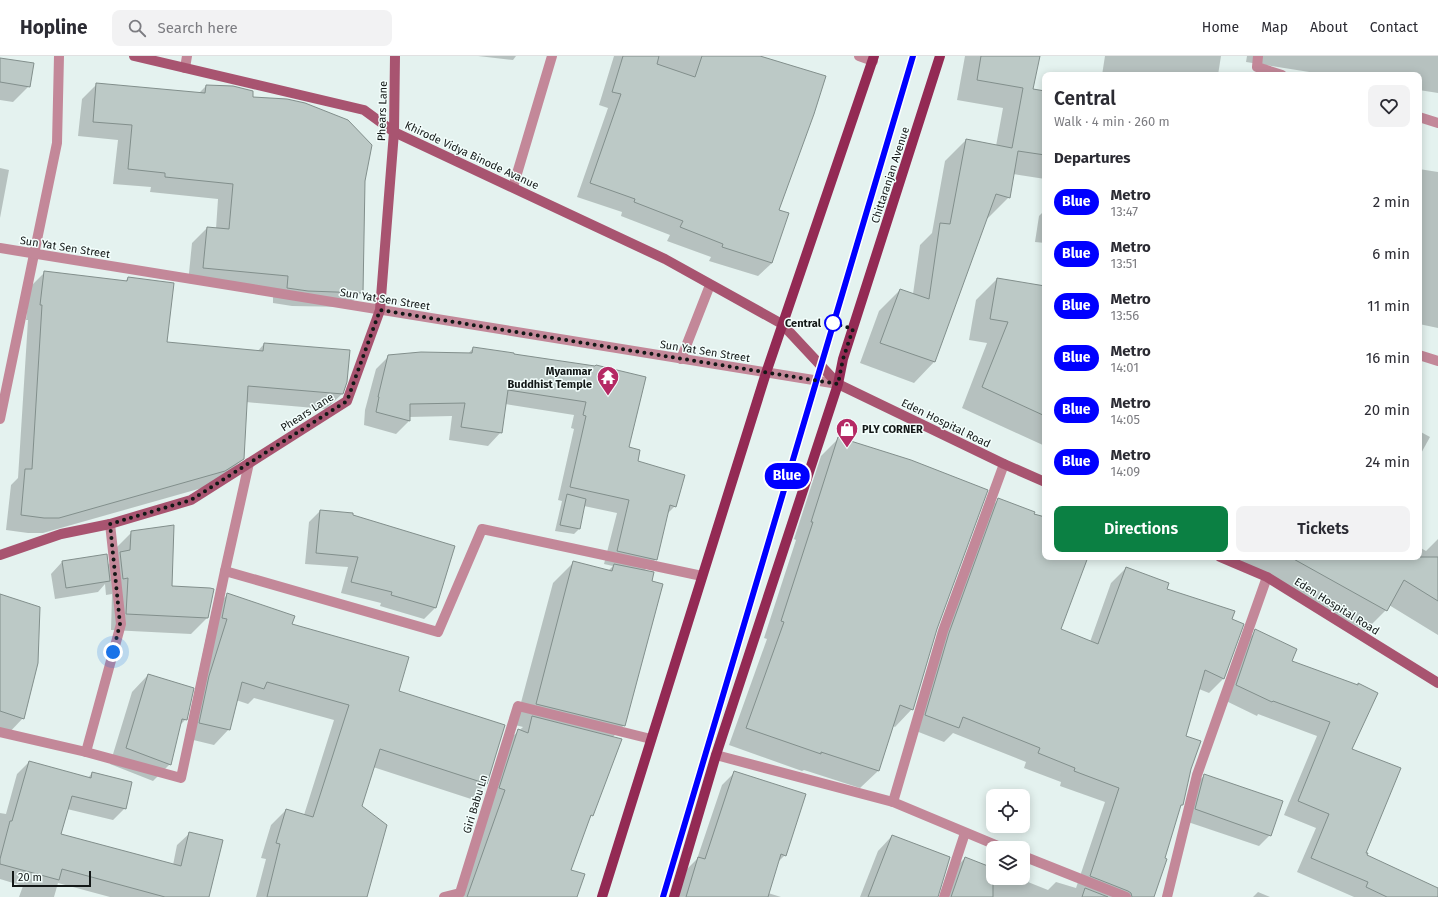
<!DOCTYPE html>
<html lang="en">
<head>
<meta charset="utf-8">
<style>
	:root { --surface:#fff; --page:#f2f2f3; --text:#2b2b33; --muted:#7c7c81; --line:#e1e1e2; --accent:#0b8043 }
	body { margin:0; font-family:"Fira Sans",sans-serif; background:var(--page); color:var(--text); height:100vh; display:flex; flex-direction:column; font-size:15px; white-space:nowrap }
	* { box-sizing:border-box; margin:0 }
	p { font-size:13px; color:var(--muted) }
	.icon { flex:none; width:22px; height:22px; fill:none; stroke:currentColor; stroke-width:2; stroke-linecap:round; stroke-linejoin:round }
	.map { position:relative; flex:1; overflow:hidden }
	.sheet { position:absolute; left:1042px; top:16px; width:380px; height:488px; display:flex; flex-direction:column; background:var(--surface); border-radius:8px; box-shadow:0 2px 10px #0003 }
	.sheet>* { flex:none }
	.badge { padding:0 8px; border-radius:13px; font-size:14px; line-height:26px }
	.tools { position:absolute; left:986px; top:733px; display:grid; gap:8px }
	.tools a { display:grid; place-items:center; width:44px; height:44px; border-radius:8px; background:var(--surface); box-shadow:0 2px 10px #0003; font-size:20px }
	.scale { position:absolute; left:12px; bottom:10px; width:79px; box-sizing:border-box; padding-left:4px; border:2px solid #131817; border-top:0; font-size:11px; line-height:14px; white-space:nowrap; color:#131817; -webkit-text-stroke:3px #f3fefc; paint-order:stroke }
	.you { position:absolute; width:20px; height:20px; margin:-10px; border:3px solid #fff; border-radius:50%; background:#1a73e8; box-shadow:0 0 0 6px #1a73e833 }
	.map>.badge { position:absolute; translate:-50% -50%; box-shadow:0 0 0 2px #fff }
	h2 { padding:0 12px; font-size:15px; line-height:36px }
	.round { display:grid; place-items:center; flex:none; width:42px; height:42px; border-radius:8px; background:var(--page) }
	.headline { display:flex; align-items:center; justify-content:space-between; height:68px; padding:0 12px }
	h1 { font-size:19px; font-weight:600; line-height:30px }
	.primary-button { display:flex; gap:8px; margin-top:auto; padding:8px 12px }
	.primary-button a { flex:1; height:46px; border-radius:8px; background:var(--accent); color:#fff; font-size:16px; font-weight:600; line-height:46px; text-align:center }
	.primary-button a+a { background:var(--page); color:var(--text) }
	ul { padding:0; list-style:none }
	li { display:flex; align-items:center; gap:12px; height:52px; padding:0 12px }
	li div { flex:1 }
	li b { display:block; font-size:15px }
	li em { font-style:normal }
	li .badge { min-width:44px; font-weight:700; text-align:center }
	header { display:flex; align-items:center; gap:24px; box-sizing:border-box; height:56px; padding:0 20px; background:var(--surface); border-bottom:1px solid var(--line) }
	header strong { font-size:19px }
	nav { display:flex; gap:22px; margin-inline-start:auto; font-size:14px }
	.search { width:280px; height:36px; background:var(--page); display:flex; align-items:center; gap:10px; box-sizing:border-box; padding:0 14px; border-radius:8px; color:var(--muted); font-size:15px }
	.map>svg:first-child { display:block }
</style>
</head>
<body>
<header>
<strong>Hopline</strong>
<div class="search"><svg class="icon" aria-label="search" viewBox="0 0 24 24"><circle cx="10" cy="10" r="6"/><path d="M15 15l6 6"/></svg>Search here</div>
<nav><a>Home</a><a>Map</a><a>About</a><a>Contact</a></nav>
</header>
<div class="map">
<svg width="1438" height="841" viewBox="0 0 1438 841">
	<rect width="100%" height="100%" fill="#e4f2ef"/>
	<g fill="#0003">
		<polygon points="478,0 516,0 513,4"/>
		<polygon points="614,0 756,0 778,155 787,158 772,207 758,220 709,205 711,201 667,185 670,179 621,160 622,156 577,141 608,52 599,49"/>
		<polygon points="965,0 1039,0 1032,34 1045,36 1045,123 1013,118 1009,141 988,162 986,161 934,306 914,327 860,307 879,255 900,234 913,238 920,189 932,177 945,105 966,84 996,90 1003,52 957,44"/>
		<polygon points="1105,0 1221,0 1218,19 1102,19"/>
		<polygon points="1247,0 1438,0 1438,37 1419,34 1419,19 1328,19 1246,6"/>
		<polygon points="0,3 29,30 13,46 0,44"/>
		<polygon points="97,28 199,37 206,30 252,42 362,236 347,251 292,250 273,247 273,235 188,227 192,187 207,172 216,173 218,143 150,136 151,131 113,128 118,84 78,80 82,43"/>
		<polygon points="0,112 9,114 0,162"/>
		<polygon points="1419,113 1438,116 1438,272 1419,268"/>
		<polygon points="1045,154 1045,187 1035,186 1039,160"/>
		<polygon points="45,216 125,226 128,222 166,287 257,296 264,288 342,338 326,353 246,346 243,403 227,418 209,430 43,477 28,477 6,474 11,429 18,422 28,264 26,264 30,231"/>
		<polygon points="997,223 1045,231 1045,390 962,352 987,287 969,284 976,244"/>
		<polygon points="473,292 595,311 628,392 636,406 675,450 667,458 656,503 644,515 624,669 613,681 592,759 589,763 570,814 576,841 458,841 502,690 523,671 515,669 553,527 574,506 608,515 613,510 604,508 617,457 584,450 579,473 574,478 555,475 562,445 558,444 574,373 571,372 574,359 505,348 501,376 488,390 449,384 452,360 409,361 409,365 396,378 364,369 365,354 376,313 389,300 468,298"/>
		<polygon points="1419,375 1430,381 1419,401"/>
		<polygon points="839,382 912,653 895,671 893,670 878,715 860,732 804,714 802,715 729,689 767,583 764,582 796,484 794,483 821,400"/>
		<polygon points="999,443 1045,462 1045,501 1087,501 1060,574 1090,586 1111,527 1126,512 1166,534 1242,568 1223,623 1209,637 1199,633 1185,681 1190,713 1182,749 1179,751 1153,841 942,841 950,817 965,802 993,813 993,822 1018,822 1048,834 1056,826 1076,832 1105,746 1060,730 1061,726 1024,712 1026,706 953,677 944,686 911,673 984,458"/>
		<polygon points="320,455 435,552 424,563 380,550 381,547 341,537 348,511 305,508 309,466"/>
		<polygon points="132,476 170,531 208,561 191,578 111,574 112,538 106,539 105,528 98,536 55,543 51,518 62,506 107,510 115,502 115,493"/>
		<polygon points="1438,483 1438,579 1389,549 1386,554 1365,575 1232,501 1419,501 1419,491 1426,495"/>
		<polygon points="0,539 23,662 7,679 0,677"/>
		<polygon points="227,539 291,569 398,635 486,728 471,743 373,711 361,751 354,841 256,841 266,803 261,802 271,769 286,754 304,759 334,664 254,642 248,648 236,644 229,673 214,689 185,682 212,554"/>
		<polygon points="1256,575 1290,605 1351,693 1366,800 1431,841 1354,841 1297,816 1316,772 1284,759 1317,680 1258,658 1257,660 1222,643 1242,589"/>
		<polygon points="148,619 186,663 179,670 170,708 153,725 110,708 132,636"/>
		<polygon points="29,706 88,722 92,717 125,752 113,764 67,753 60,779 173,809 177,789 190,777 208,841 110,841 58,827 54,841 19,841 23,830 0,823 0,757 6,758 17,718"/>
		<polygon points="735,716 785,799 777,807 768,837 781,841 678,841 685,815 697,803 722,729"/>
		<polygon points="1205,719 1270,779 1259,790 1185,765 1193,730"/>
		<polygon points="892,780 937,841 860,841 878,795"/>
		<polygon points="1258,836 1270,841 1253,841"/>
	</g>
	<g fill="#bcc9c6" stroke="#828f8c">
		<polygon points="623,0 659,0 657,8 695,21 702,0 760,0 826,20 814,58 779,154 789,157 772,207 722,191 723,188 680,171 683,165 634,146 635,143 590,127 621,38 612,36"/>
		<polygon points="981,0 1040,0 1033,33 1045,35 1045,99 1018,95 1010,142 996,138 935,306 880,287 900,233 929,243 940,167 950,168 966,83 1012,92 1023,32 977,24"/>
		<polygon points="0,2 34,7 30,31 0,26"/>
		<polygon points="96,27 205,37 206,29 233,30 253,35 253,41 287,43 305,47 348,64 372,89 365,125 363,237 308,235 287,232 288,220 203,212 207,171 229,173 233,128 165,121 165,117 128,113 132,69 93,66"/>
		<polygon points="44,215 127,225 128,221 174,227 167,286 263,295 264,287 350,294 347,326 343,338 248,330 244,403 225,415 59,462 44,462 21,459 25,413 32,413 42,249 40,249"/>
		<polygon points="997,222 1045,230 1045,360 982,331 1008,266 990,263"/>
		<polygon points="473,291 514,297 514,298 595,310 596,309 646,321 629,391 640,394 638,405 685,419 676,451 670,449 657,504 617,495 629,444 570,431 586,360 583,359 586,346 508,334 502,377 461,371 465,347 410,348 410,365 376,356 379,341 378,341 388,299 421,296 472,297"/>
		<polygon points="838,381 911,404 988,434 937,573 913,654 900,649 879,715 821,696 821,698 746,672 784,566 781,565 813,466 811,466"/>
		<polygon points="567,438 586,443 580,473 560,469"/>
		<polygon points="998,442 1035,456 1034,458 1045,461 1045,501 1088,501 1061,573 1098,588 1126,511 1169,527 1167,533 1235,555 1232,563 1244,568 1224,623 1205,614 1186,680 1201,685 1191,713 1183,749 1181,749 1165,802 1167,803 1154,841 1132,841 1131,837 1128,835 1090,820 1119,732 1074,715 1075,712 1038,697 1040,692 963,661 959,672 925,659 949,577"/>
		<polygon points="320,454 353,457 353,459 455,490 436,552 391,539 392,536 351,526 358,501 316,497"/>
		<polygon points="174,469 172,530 210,532 214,533 208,562 126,558 128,522 123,523 120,496 130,494 131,475"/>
		<polygon points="107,498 110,525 66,532 62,505"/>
		<polygon points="1290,501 1438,501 1438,545 1404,524 1387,555"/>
		<polygon points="573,505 612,515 614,508 654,516 652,525 663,528 625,670 536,648"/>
		<polygon points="227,537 295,560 292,568 409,601 399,635 505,669 487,728 380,693 362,750 387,769 367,841 267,841 280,788 276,787 286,753 313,761 349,649 267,626 264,633 242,626 230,674 199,667 209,620 227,563 222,562"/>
		<polygon points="0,538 40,551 38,607 24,663 0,655"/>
		<polygon points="1255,573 1297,593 1292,605 1358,629 1358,627 1378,637 1352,693 1401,712 1366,797 1368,797 1367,799 1438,832 1438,841 1387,841 1366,831 1368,826 1311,802 1329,758 1298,745 1330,666 1273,645 1272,646 1236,629"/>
		<polygon points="148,618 194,632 187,664 182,663 171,709 126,692"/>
		<polygon points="532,660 622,683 593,760 591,759 571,814 585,818 577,841 467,841 505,734 499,732 518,673 528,677"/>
		<polygon points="29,705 91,722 92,716 132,726 126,753 72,740 61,778 181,810 189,776 223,784 209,841 165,841 62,813 59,824 0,808 0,803 10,765 12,765"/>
		<polygon points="734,715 806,738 786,800 781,798 768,841 686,841 698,801 705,803"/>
		<polygon points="1204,718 1283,745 1271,780 1195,753"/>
		<polygon points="892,779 950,801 938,841 868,841"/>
		<polygon points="965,801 993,812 993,841 951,841"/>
		<polygon points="1085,832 1108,841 1082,841"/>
	</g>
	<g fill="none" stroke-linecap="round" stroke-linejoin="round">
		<g stroke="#c38899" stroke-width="10">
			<polyline points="1258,0 1257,11 1282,19"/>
			<polyline points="185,12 187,0"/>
			<polyline points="1419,61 1438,67"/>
			<polyline points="1419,299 1438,305"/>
			<polyline points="0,363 57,87 59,0"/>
			<polyline points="86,696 121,568 110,468"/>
			<polyline points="444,841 460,837 518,650 651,683"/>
		</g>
		<g stroke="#c38899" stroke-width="10">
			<polyline points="859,0 873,5"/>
			<polyline points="513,131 552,0"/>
			<polyline points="0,192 838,328"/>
			<polyline points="681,303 710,229"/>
			<polyline points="225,515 249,407"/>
			<polyline points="0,676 86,696 181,722 225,515 438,576 482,473 702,520"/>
			<polyline points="716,699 893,746 1003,792"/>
			<polyline points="893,746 943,575 1004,408"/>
			<polyline points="1023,800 1126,841"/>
			<polyline points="944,841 965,777"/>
			<polyline points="1167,841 1197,719 1267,521"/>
		</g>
		<g stroke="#a85470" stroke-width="10">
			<polyline points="134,0 364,54 394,76 665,203 782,268 838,328 1004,408 1045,426"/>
			<polyline points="0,499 61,478 110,468 191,444 347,345 380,254 394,76 395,0"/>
			<polyline points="1220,501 1267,521 1438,627"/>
		</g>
		<g stroke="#932a54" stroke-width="10">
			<polyline points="602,841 766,317 874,0"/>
			<polyline points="674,841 716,699 838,328 843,303 940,0"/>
		</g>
	</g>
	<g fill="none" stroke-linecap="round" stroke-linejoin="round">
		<g stroke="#fff" stroke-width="9">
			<polyline id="line" points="663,841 913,0"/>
		</g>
		<use href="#line" stroke="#00f" stroke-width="6"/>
		<polyline stroke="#131817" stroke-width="4" stroke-dasharray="0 7.2" points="113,596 120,568 110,468 191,444 347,345 380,254 838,328 843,303 853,273 833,267"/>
	</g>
	<defs>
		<g id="temple-pin" transform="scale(1.15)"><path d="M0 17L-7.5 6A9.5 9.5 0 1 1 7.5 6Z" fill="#b52964" stroke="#f3fefc"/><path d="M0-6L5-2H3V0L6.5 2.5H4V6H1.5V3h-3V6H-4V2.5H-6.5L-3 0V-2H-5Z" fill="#fff"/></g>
		<g id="shop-pin" transform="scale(1.15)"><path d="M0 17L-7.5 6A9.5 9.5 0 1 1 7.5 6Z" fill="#b52964" stroke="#f3fefc"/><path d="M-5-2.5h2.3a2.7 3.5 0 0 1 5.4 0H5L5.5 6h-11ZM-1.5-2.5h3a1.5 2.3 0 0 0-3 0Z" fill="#fff"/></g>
	</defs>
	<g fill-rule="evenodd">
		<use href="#temple-pin" x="608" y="321"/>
		<use href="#shop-pin" x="847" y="373"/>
	</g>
	<circle fill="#fff" stroke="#00f" stroke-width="2" cx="833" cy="267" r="8"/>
	<g text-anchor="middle" stroke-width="3" stroke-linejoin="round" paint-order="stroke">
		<g font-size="11" fill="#131817" stroke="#f3fefc">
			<text transform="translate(382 55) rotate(-88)" y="4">Phears Lane</text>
			<text transform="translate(472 99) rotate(25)" y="4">Khirode Vidya Binode Avanue</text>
			<text transform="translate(890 119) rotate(-72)" y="4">Chittaranjan Avenue</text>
			<text transform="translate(65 191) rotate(9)" y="4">Sun Yat Sen Street</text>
			<text transform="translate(385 243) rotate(9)" y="4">Sun Yat Sen Street</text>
			<text transform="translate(705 295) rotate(9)" y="4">Sun Yat Sen Street</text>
			<text transform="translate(307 356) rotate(-33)" y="4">Phears Lane</text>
			<text transform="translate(946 367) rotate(26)" y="4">Eden Hospital Road</text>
			<text transform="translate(1337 550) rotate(32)" y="4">Eden Hospital Road</text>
			<text transform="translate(475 748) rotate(-73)" y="4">Giri Babu Ln</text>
		</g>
		<g font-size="11" font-weight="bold" fill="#131817" stroke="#f3fefc" text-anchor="end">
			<text x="821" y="271">Central</text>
		</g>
		<g font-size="11" font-weight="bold" fill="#131817" stroke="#f3fefc" text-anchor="end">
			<text x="592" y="319">Myanmar<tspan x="592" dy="13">Buddhist Temple</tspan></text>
			<text x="862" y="377" text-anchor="start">PLY CORNER</text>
		</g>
	</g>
</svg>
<div class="tools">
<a><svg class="icon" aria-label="locate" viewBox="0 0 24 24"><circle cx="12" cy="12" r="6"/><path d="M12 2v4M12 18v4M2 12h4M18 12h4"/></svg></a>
<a><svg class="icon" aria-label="layers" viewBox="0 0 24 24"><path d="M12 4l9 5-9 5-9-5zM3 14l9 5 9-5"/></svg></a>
</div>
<div class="scale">20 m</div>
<div class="you" style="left:113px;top:596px"></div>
<b class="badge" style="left:787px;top:420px;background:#00f;color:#fff">Blue</b>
<section class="sheet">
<div class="headline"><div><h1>Central</h1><p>Walk · 4 min · 260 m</p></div><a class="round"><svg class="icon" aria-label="heart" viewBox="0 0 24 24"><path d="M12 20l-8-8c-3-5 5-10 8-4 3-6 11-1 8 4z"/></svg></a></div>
<h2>Departures</h2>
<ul>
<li><span class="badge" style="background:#00f;color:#fff">Blue</span><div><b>Metro</b><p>13:47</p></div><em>2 min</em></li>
<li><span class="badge" style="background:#00f;color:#fff">Blue</span><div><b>Metro</b><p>13:51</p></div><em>6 min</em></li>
<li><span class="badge" style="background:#00f;color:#fff">Blue</span><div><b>Metro</b><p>13:56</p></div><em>11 min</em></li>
<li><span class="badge" style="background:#00f;color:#fff">Blue</span><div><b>Metro</b><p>14:01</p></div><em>16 min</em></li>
<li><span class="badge" style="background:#00f;color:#fff">Blue</span><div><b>Metro</b><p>14:05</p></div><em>20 min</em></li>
<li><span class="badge" style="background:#00f;color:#fff">Blue</span><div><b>Metro</b><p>14:09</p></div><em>24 min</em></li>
</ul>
<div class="primary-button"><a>Directions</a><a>Tickets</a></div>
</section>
</div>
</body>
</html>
